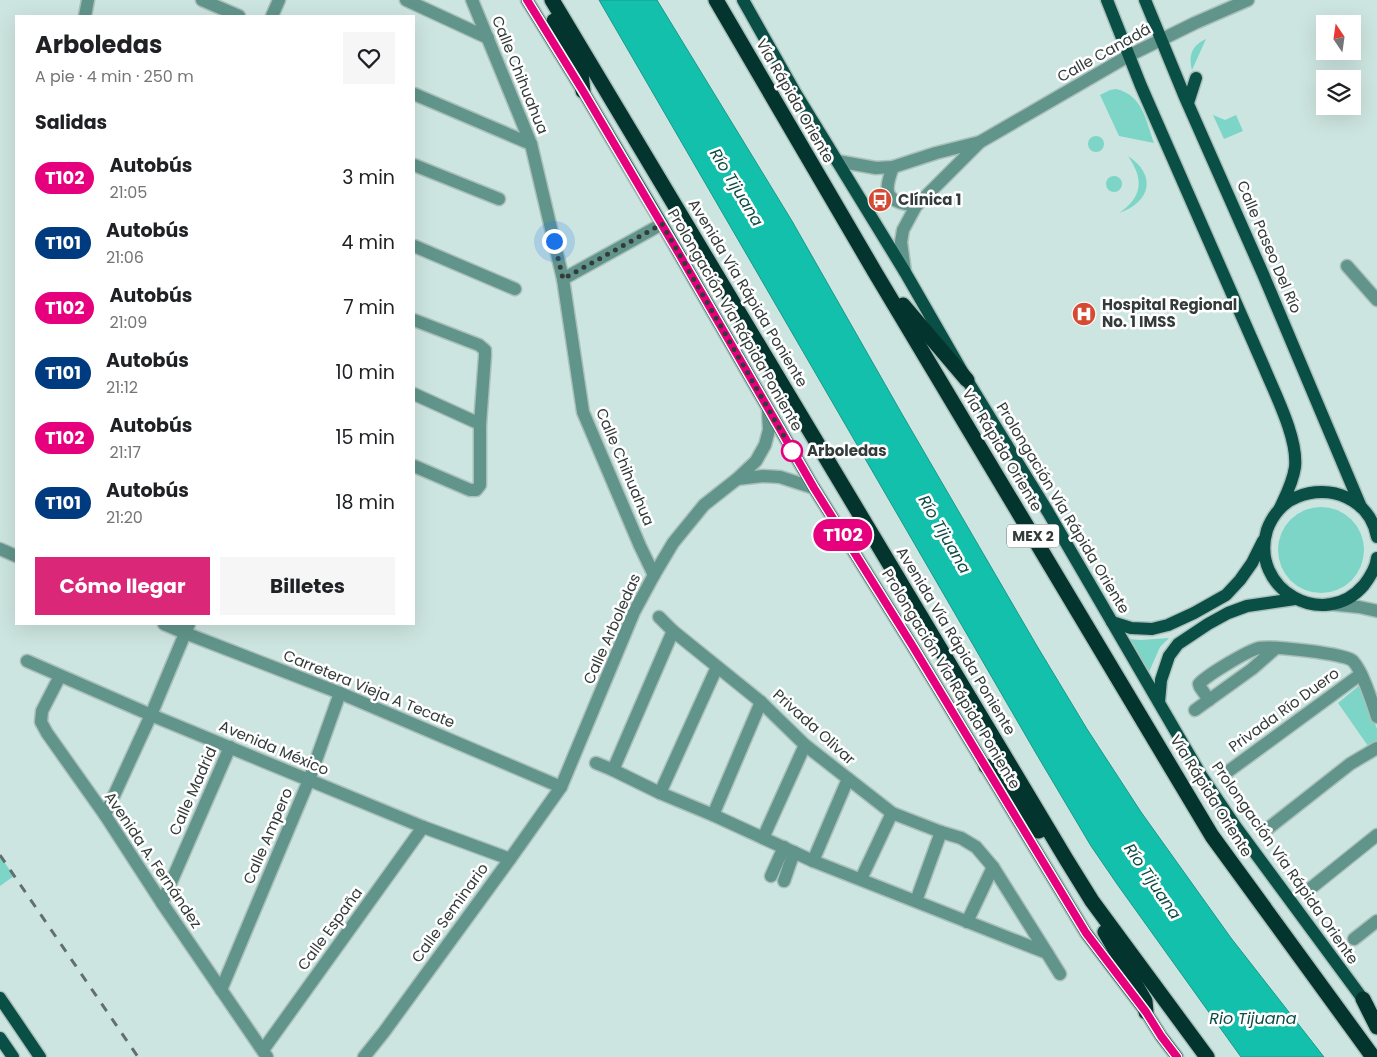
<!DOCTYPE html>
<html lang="es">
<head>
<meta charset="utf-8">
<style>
	:root { --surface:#fff; --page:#f6f6f6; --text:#202124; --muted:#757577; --accent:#db2777 }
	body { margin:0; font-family:Poppins,sans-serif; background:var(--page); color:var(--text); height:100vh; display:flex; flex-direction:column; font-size:19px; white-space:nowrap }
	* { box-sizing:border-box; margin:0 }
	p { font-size:16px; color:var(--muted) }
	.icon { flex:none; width:28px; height:28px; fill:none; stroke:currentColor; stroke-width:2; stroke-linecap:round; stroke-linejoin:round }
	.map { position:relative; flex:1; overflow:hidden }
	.panel { position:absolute; left:15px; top:15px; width:400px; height:610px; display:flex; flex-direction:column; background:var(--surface); border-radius:0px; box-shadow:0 5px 20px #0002 }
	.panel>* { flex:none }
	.badge { padding:0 10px; border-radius:16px; font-size:18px; line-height:32px }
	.needle { width:32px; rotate:347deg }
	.controls { position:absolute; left:1316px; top:15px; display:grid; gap:10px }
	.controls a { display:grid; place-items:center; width:45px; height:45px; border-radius:0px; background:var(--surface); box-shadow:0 5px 20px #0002; font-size:25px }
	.you { position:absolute; width:25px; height:25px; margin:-12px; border:4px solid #fff; border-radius:50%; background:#1a73e8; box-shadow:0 0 0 8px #1a73e833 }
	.map>.badge { position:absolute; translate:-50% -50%; box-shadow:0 0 0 2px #fff }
	h2 { padding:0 20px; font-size:19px; line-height:45px }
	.round { display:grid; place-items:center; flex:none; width:52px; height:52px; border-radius:0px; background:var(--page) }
	.headline { display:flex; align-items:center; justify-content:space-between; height:85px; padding:0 20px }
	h1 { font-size:24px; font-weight:700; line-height:38px }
	.button { display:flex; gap:10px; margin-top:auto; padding:10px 20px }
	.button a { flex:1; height:58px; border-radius:0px; background:var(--accent); color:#fff; font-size:20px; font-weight:700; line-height:58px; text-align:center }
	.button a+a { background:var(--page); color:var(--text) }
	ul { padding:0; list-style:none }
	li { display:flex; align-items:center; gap:15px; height:65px; padding:0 20px }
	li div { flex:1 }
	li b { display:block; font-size:19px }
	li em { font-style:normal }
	li .badge { min-width:55px; font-weight:700; text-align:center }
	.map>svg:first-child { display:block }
</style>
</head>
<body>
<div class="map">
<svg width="1377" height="1057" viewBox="0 0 1377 1057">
	<rect width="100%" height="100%" fill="#cde5e0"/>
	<g fill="#7cd5c6">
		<path d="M 1206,39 L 1192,70 C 1188,56 1192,45 1206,39 Z"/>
		<path d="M 1116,89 C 1143,95 1146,121 1154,143 L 1119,136 L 1100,95 L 1110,90 Z"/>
		<polygon points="1213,115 1225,120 1236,115 1243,131 1224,139"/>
		<circle cx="1096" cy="144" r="8"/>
		<path d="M 1128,156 C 1157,175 1151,202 1119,213 C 1143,197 1144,179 1128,156 Z"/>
		<circle cx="1114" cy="184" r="8"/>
		<circle cx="1321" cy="550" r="43"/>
		<polygon points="1169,638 1160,647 1149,672 1128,639 1141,640"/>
		<polygon points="1361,684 1377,729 1377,741 1368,746 1338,703"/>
		<polygon points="0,856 14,876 0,886"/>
	</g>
	<polygon fill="#12c0ac" stroke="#1c988a" points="599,0 657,0 792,221 902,414 1037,646 1087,729 1141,812 1231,938 1324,1057 1241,1057 1117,884 1091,846 1037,755"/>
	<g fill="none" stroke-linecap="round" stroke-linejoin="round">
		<g stroke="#abc0bb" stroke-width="15">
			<g id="minor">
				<polyline points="202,0 239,16"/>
				<polyline points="406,0 488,38"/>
				<polyline points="472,0 531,144 563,279 583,412 640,546 654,575"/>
				<polyline points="85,16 88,0"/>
				<polyline points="272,16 279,0"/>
				<polyline points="414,94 531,144"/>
				<polyline points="837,161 876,168 893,167 936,153 980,142"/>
				<polyline points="414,165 499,199"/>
				<path d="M 893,167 C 882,196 887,201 916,206"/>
				<polyline points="414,246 515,289"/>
				<polyline points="1347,266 1377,300"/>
				<polyline points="905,272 901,242 903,230 916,206 980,142 1130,55 1195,23 1248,0"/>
				<polyline points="563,279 662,224"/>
				<polyline points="414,320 479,345 485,350 485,356 480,424 480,485 476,490 470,490 414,466"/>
				<polyline points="414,394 480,424"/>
				<polyline points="737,479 763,476 780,477 814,488"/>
				<polyline points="0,549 16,556"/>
				<polyline points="1329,604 1359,607 1377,611"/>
				<polyline points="659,617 673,631 761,702 805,745 892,813 941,832 961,838 976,847 993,867 1047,953"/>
				<polyline points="164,624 185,633 340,693 561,787"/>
				<polyline points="27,661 151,715 423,827 510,859"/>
				<polyline points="60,676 42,711 41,722 47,733 105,815 162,903 267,1057"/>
				<path d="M 1209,700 L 1200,687 L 1199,684 C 1207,675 1247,651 1259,648 C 1271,646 1345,653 1353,661 C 1363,672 1372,702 1377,717"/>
				<polyline points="1195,710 1252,669 1276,648"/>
				<polyline points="596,763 613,770 660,793 713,815 813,861 1047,953 1060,974"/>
				<polyline points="613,770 673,631"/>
				<polyline points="1226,773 1361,674"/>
				<polyline points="660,793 717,667"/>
				<polyline points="105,815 151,715 189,624"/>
				<polyline points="713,815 761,702"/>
				<polyline points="1266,830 1350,764 1377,748"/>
				<polyline points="763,838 805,745"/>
				<polyline points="813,861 848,779"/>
				<polyline points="771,876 784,847"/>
				<polyline points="861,879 892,813"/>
				<polyline points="784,881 794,852"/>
				<polyline points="1311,888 1377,835"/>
				<polyline points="916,901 941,832"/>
				<polyline points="162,903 230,747"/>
				<polyline points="967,922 993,867"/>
				<polyline points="1354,939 1377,921"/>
				<polyline points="221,990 309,780 340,693"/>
				<polyline points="263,1050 423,827"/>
				<polyline points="364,1057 384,1032 510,859 561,787 634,612 654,575 673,543 704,505 737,479 756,461 765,445 769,430 768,410"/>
			</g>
		</g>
		<g stroke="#abc0bb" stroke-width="15">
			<g id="major">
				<polyline points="527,0 583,91 662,224 814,488 912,645 1086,933 1146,1012 1161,1036 1177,1057"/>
				<polyline points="743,0 796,94 905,272 967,380 1048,512 1201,775 1236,827 1368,1006"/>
				<path d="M 1107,0 L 1141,86 L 1264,367 C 1275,394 1298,438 1295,467 C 1293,482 1286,495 1280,508"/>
				<polyline points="1145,0 1184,95 1263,274 1361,507"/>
				<polyline points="1188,103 1196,78"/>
				<path d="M 1377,537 C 1370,499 1330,483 1297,497 C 1283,502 1272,516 1267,530 C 1249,589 1324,632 1364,585 C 1370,577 1376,568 1377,558"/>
				<polyline points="1112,622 1131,628 1152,629 1168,625 1194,613 1226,595 1240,580 1252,563 1263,541"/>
				<polyline points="1159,702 1161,680 1169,656 1178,644 1208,624 1228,613 1247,606 1295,599"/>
				<polyline points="0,998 40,1057"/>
				<polyline points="0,1038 13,1057"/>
			</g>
		</g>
		<g stroke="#abc0bb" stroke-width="18">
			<g id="highway">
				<polyline points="552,0 1066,859 1092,901 1207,1057"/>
				<polyline points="716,0 876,274 1212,836 1373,1057"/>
				<polyline points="554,21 581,73 583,91"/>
				<polyline points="903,305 967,380"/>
				<polyline points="986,766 999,776 1039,831"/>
				<polyline points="1105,932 1145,1001 1146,1012"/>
				<polyline points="1363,999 1377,1027"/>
			</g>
		</g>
		<use href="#minor" stroke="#61958b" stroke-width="12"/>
		<use href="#major" stroke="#0a4f46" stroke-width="12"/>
		<use href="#highway" stroke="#03352e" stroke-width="15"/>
		<polyline stroke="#626f6c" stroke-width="3" stroke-dasharray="9 9" stroke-linecap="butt" points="0,855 138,1057"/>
	</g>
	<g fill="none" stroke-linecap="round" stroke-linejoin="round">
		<g stroke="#fff" stroke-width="11">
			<polyline id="line" points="527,0 583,91 678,252 814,488 912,645 1086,933 1146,1012 1161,1036 1177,1057"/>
		</g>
		<use href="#line" stroke="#e6007e" stroke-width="8"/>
		<polyline stroke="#333c3a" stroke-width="5" stroke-dasharray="0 9" points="554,241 563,279 662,224 796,457 792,451"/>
	</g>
	<defs>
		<g id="bus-disc" transform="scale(1.25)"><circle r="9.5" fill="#d64a33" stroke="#fff"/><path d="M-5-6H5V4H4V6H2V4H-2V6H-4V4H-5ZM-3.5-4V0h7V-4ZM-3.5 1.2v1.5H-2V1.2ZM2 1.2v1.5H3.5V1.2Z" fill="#fff"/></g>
		<g id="hospital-disc" transform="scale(1.25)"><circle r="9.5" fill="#d64a33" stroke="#fff"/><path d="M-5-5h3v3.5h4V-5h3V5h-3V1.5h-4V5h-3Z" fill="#fff"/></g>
	</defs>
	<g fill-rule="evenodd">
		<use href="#bus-disc" x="880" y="200"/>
		<use href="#hospital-disc" x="1084" y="314"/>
	</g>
	<circle fill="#fff" stroke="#e6007e" stroke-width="2.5" cx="792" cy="451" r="10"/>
	<g text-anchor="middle" stroke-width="5" stroke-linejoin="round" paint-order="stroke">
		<rect fill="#fff" stroke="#707675" stroke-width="1" x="1007" y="524.5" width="52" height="23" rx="4"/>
		<g font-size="14" font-weight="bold" fill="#333c3a">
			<text x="1033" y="541">MEX 2</text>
		</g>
		<g font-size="15" fill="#333c3a" stroke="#fff">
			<text transform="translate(1104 53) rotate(-29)" y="5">Calle Canadá</text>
			<text transform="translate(520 75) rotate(68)" y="5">Calle Chihuahua</text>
			<text transform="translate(795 101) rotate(60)" y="5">Vía Rápida Oriente</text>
			<text transform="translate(1269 247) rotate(67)" y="5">Calle Paseo Del Río</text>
			<text transform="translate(748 293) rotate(59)" y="5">Avenida Vía Rápida Poniente</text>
			<text transform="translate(735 320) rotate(60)" y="5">Prolongación Vía Rápida Poniente</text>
			<text transform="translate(1002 450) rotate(59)" y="5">Vía Rápida Oriente</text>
			<text transform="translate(625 467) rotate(67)" y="5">Calle Chihuahua</text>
			<text transform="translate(1063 508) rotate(59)" y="5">Prolongación Vía Rápida Oriente</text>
			<text transform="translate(612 629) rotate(-66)" y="5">Calle Arboledas</text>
			<text transform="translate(956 641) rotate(59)" y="5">Avenida Vía Rápida Poniente</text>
			<text transform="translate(951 679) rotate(59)" y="5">Prolongación Vía Rápida Poniente</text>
			<text transform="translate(369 689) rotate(22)" y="5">Carretera Vieja A Tecate</text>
			<text transform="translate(1284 710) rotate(-36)" y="5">Privada Río Duero</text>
			<text transform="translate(814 727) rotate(42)" y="5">Privada Olivar</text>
			<text transform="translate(274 748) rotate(23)" y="5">Avenida México</text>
			<text transform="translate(193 791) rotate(-66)" y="5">Calle Madrid</text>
			<text transform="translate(1211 796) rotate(58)" y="5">Vía Rápida Oriente</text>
			<text transform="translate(268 836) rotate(-67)" y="5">Calle Ampero</text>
			<text transform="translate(153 860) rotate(56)" y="5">Avenida A. Fernández</text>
			<text transform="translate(1285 863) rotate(55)" y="5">Prolongación Vía Rápida Oriente</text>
			<text transform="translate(450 913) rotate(-54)" y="5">Calle Seminario</text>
			<text transform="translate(330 929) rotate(-54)" y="5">Calle España</text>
		</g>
		<g font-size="15" font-weight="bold" fill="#333c3a" stroke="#fff" text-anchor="start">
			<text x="898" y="205">Clínica 1</text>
			<text x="1102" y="310">Hospital Regional<tspan x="1102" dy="17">No. 1 IMSS</tspan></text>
		</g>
		<g font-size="15" font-weight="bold" fill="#333c3a" stroke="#fff" text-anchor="start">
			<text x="807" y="456">Arboledas</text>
		</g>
		<g font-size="16" font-style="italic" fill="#0b4c44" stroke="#fff">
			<text transform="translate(737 187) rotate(59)" y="6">Río Tijuana</text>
			<text transform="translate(945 534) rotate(60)" y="6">Río Tijuana</text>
			<text transform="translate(1153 881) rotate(56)" y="6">Río Tijuana</text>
			<text x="1253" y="1024">Rio Tijuana</text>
		</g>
	</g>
</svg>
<div class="controls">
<a><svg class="needle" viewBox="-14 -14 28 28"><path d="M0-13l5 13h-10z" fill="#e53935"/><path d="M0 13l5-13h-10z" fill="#757577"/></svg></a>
<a><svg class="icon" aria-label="layers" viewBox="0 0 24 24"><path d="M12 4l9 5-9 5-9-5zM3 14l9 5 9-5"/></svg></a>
</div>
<div class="you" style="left:554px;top:241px"></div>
<b class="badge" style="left:843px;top:535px;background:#e6007e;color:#fff">T102</b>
<section class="panel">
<div class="headline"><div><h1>Arboledas</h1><p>A pie · 4 min · 250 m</p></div><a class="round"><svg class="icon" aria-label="heart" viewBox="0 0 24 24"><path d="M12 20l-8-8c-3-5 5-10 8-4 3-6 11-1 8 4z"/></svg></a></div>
<h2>Salidas</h2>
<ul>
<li><span class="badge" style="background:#e6007e;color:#fff">T102</span><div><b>Autobús</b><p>21:05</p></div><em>3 min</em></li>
<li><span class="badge" style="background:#003b80;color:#fff">T101</span><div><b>Autobús</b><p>21:06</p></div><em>4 min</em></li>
<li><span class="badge" style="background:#e6007e;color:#fff">T102</span><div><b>Autobús</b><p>21:09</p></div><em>7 min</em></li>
<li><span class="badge" style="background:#003b80;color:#fff">T101</span><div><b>Autobús</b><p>21:12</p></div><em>10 min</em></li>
<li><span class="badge" style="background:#e6007e;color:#fff">T102</span><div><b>Autobús</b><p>21:17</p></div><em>15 min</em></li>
<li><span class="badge" style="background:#003b80;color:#fff">T101</span><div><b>Autobús</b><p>21:20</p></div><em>18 min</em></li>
</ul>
<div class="button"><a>Cómo llegar</a><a>Billetes</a></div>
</section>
</div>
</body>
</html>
